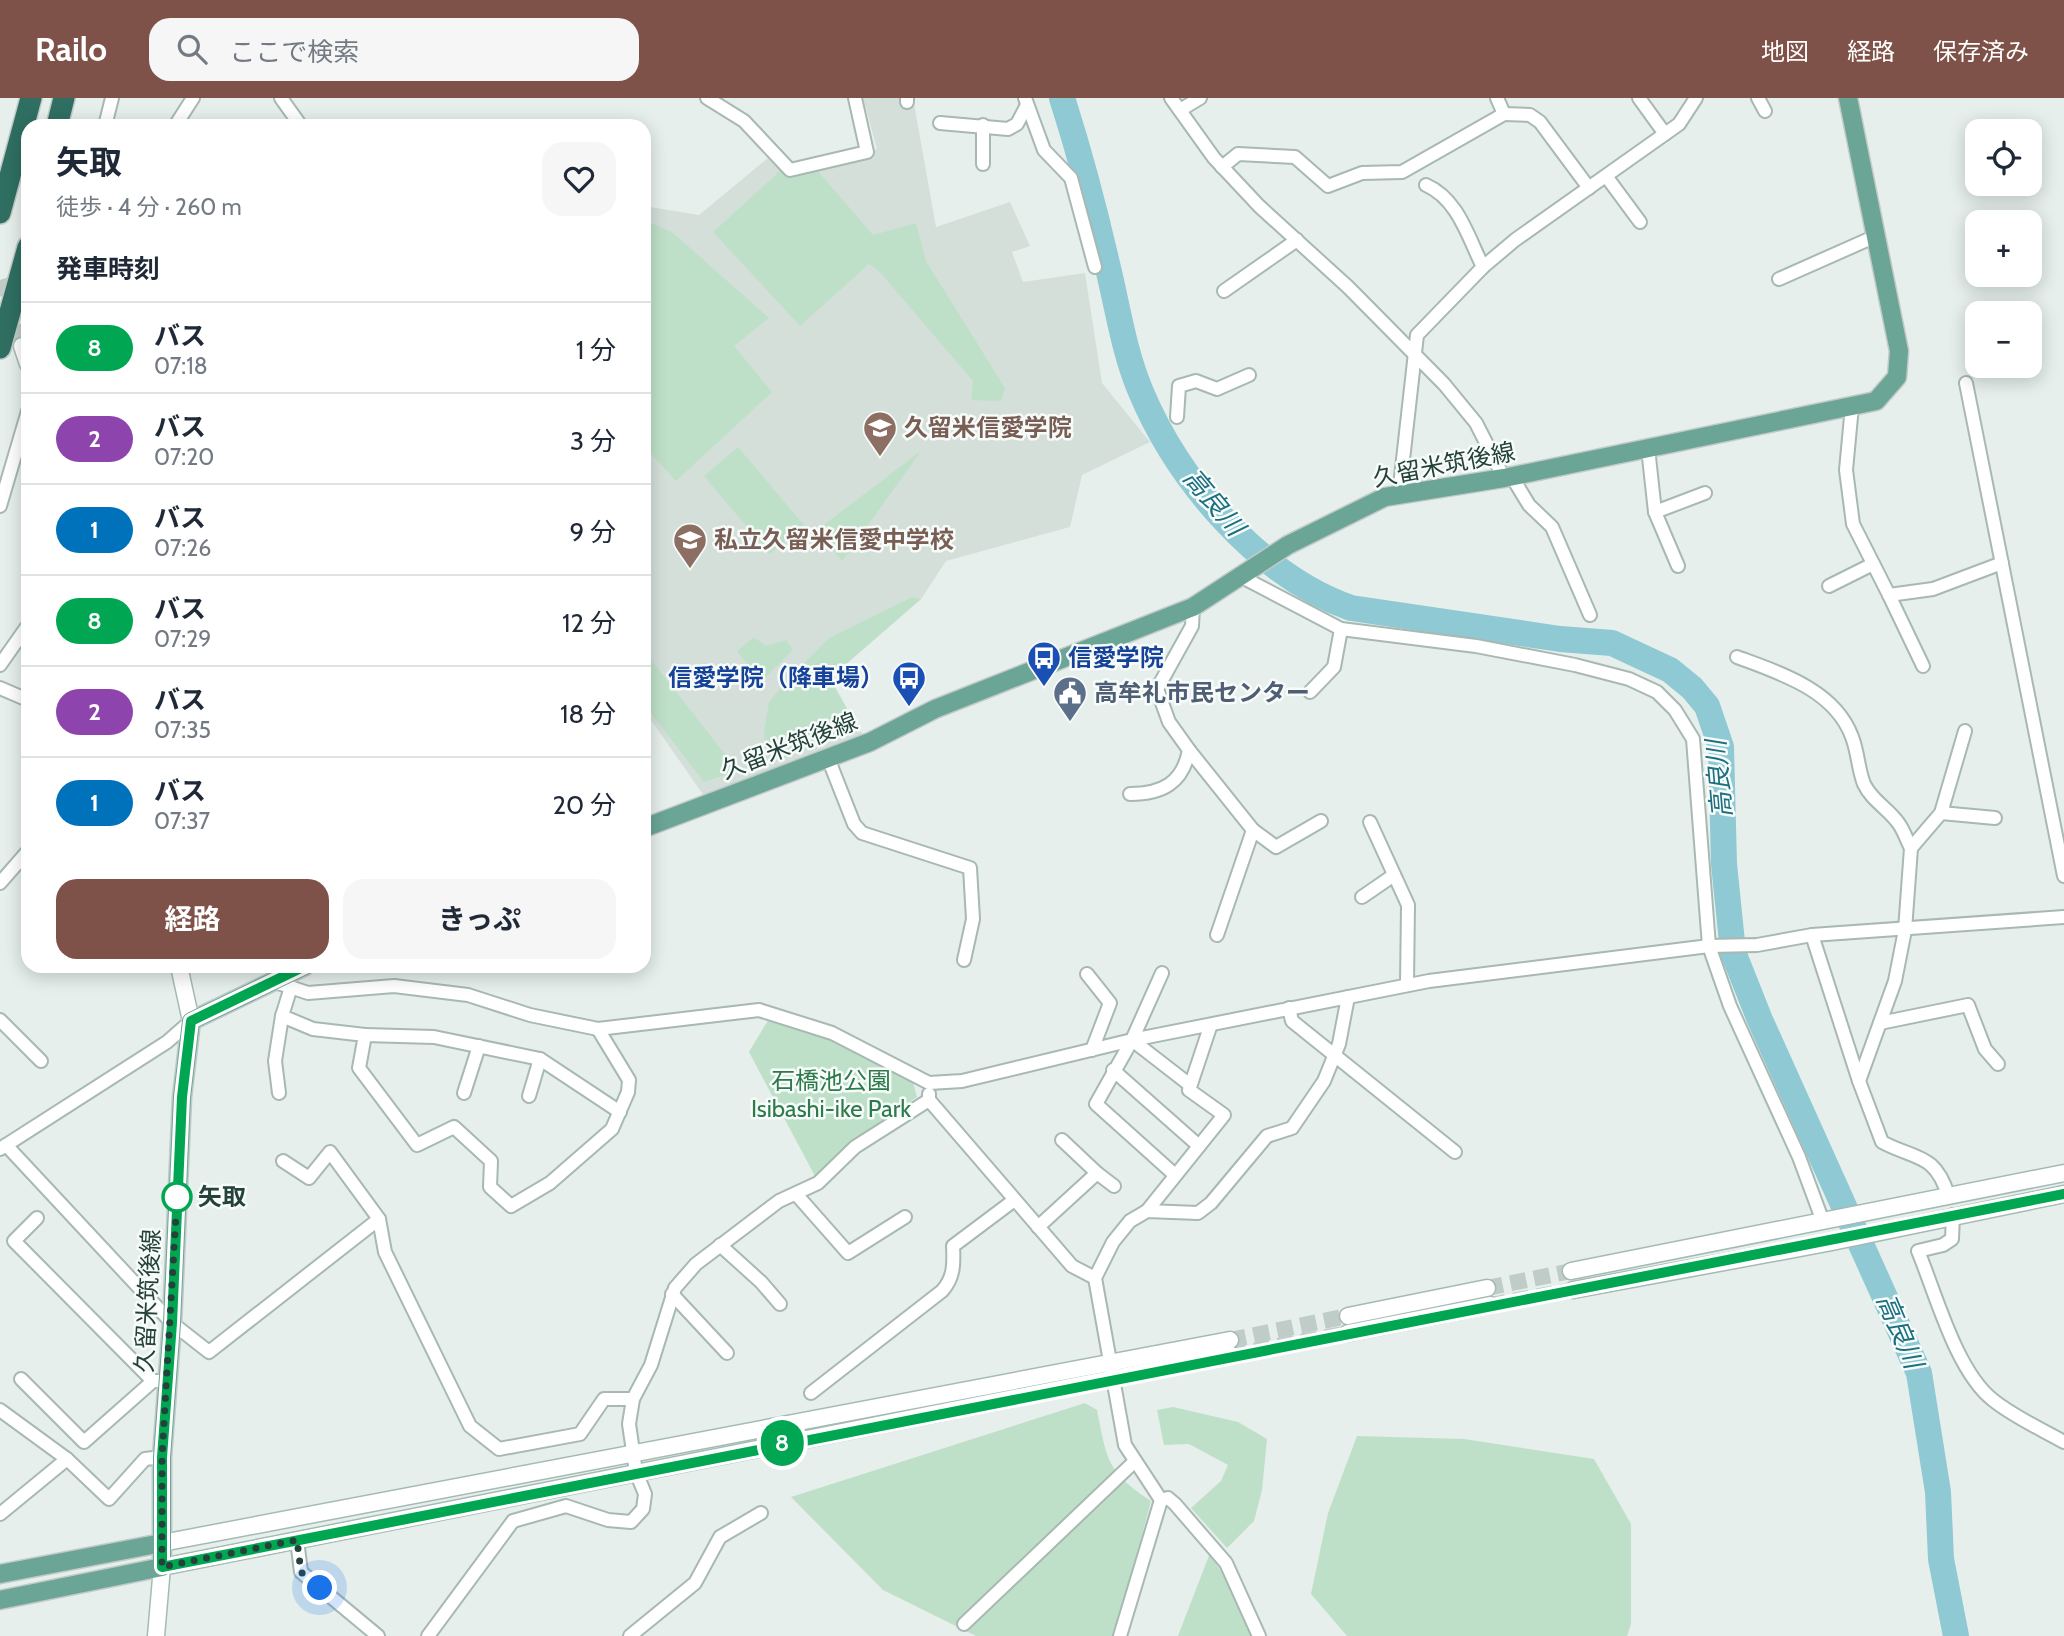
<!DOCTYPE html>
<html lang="ja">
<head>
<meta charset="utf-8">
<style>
	:root { --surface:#fff; --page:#f6f6f7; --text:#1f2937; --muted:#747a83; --line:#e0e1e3; --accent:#7f5249 }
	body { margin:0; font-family:Cabin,"Noto Sans JP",sans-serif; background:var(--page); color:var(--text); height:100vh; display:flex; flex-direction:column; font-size:26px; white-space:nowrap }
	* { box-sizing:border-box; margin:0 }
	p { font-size:23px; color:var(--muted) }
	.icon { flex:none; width:38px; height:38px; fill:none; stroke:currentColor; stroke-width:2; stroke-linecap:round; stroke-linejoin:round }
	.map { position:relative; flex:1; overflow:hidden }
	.side { position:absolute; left:21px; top:21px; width:630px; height:854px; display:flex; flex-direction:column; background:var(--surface); border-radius:21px; box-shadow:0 4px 18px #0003 }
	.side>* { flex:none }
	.badge { padding:0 14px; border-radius:23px; font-size:24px; line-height:46px }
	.fabs { position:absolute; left:1965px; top:21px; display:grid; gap:14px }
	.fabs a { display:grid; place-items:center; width:77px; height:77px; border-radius:14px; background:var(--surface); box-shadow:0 4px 18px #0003; font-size:35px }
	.you { position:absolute; width:35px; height:35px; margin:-18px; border:5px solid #fff; border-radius:50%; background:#1a73e8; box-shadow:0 0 0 10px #1a73e833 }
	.map>.badge { position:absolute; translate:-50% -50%; box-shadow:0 0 0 4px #fff }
	h2 { padding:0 35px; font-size:26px; line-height:63px }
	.round { display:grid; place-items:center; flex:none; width:74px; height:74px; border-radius:21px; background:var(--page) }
	.summary { display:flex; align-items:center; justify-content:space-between; height:119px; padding:0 35px }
	h1 { font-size:33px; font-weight:700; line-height:52px }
	.cta { display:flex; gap:14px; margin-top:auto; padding:14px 35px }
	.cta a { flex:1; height:80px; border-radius:21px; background:var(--accent); color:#fff; font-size:28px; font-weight:700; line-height:80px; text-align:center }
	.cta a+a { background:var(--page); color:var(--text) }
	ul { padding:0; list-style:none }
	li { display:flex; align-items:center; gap:21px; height:91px; padding:0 35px; border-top:2px solid var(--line) }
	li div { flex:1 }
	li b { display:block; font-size:26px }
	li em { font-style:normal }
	li .badge { min-width:77px; font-weight:700; text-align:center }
	header { display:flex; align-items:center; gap:42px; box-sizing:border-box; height:98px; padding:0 35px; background:var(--accent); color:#fff }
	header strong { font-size:33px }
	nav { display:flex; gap:38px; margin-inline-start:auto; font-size:24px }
	.search { width:490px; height:63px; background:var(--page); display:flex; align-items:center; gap:18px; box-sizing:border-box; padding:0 24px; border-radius:21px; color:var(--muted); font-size:26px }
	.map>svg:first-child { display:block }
</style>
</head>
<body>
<header>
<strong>Railo</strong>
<div class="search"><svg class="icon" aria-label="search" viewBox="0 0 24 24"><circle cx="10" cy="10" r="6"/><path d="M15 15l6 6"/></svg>ここで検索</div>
<nav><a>地図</a><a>経路</a><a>保存済み</a></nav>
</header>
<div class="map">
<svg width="2064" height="1538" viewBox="0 0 2064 1538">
	<rect width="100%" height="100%" fill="#e6efeb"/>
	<polygon fill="#d4dfda" points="863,0 913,0 936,129 1010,104 1030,148 1012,154 1023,184 1085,175 1102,285 1150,344 1082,377 1070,429 946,463 921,501 830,580 857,629 870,644 709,705 644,612 644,108 699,117 768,60 781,72 817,72 877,51"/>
	<g fill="#bfe0c8">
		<polygon points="781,72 817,72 873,137 916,125 926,163 1005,290 1001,303 971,302 973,283 879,173 869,166 800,228 713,134"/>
		<polygon points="644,122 672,134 769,220 734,248 772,294 676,383 644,348"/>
		<polygon points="738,349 804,427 770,456 704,378"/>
		<polygon points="921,353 842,463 817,432"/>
		<polygon points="912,499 921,501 830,580 857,629 779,662 773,655 766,660 764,634 769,604 786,584 829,540"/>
		<polygon points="754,539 766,548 786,542 793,552 761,584 737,553"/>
		<polygon points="644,553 738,673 704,684 644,606"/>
		<polygon points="770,919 829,939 913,984 917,999 853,1043 816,1080 749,954"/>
		<path d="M 1085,1305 L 1097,1312 C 1107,1362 1107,1374 1151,1403 L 1115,1538 L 976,1538 L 883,1492 L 791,1399 Z"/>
		<polygon points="1173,1309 1238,1324 1267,1341 1262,1392 1254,1423 1227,1450 1191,1410 1221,1383 1228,1367 1189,1346 1164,1347 1157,1312"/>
		<polygon points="1357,1338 1464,1341 1594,1361 1631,1426 1631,1526 1627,1538 1347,1538 1311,1496 1328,1415"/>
		<polygon points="1210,1455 1259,1538 1178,1538"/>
	</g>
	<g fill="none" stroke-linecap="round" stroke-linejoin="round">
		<path stroke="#8ec9d4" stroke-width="26" d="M 1062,0 C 1080,56 1095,113 1108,170 C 1118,211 1124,254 1141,294 C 1178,382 1259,478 1351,510 L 1560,541 L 1612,545 L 1670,572 L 1692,590 L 1707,608 L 1721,649 L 1724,766 L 1733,854 L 1760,922 L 1919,1275 L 1938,1394 L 1941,1461 L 1956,1538"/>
		<g stroke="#bfccc8" stroke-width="16" stroke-dasharray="16 8" stroke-linecap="butt">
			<polyline points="0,182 22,248"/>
			<polyline points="1487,1190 1571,1173"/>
			<polyline points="1490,1207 1573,1192"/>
			<polyline points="1230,1242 1348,1218"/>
			<polyline points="1231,1257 1348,1235"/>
		</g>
		<g stroke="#a8b8b2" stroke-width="16">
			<g id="street">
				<polyline points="281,0 301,28"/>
				<polyline points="707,0 744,23 790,72 867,54 855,0"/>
				<polyline points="907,0 907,4"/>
				<polyline points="1025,0 1044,52 1071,80 1095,169"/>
				<polyline points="1171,0 1214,60 1259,108 1348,189 1444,286 1476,325 1504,380"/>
				<polyline points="1497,0 1504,16 1530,17 1540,24 1589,90"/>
				<polyline points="1639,0 1665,36"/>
				<polyline points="1758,0 1765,13"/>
				<polyline points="1180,12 1200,0"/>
				<polyline points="940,25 1008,31 1017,26 1027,7"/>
				<polyline points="105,28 112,0"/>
				<polyline points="175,28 193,0"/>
				<polyline points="983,66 983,27"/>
				<polyline points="1222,69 1238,56 1295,59 1328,88 1362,75 1402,74 1504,16"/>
				<polyline points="1606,78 1640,124"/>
				<path d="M 1426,87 C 1458,101 1468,139 1483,169"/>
				<polyline points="1779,181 1876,138"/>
				<polyline points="1224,193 1297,142"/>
				<polyline points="1966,285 2064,778"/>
				<polyline points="1852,308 1846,372 1853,426 1889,497 1933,491 2002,465"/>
				<polyline points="1177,319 1179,288 1196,283 1217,291 1249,277"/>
				<polyline points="1648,350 1655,414 1678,468"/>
				<polyline points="1512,379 1529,407 1552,429 1590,517"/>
				<polyline points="1399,397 1417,237 1483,169 1515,142 1679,26 1696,0"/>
				<polyline points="0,408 28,313"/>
				<polyline points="1655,414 1705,395"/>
				<polyline points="1240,478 1341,531 1476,548 1575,567 1629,581 1657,594 1675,612 1693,641 1709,848 1730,908 1799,1059 1822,1121"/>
				<polyline points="1829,488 1873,466"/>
				<polyline points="1889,497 1923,568"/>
				<path d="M 1737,559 C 1780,575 1835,592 1852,639 C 1858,654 1858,671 1864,686 C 1872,703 1889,711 1899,726 C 1904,733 1907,743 1911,750"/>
				<polyline points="0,567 26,530"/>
				<polyline points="0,590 28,602"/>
				<polyline points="1310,594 1334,569 1341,531"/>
				<polyline points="1189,652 1253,732 1217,837"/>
				<polyline points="828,660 854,726 862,735 970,770 973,821 964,862"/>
				<path d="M 1130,696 C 1162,696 1183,685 1189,652 L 1169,624 L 1157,591 L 1192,528 L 1193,509"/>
				<polyline points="1941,715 1995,720"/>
				<polyline points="1370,724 1408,807 1407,886"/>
				<polyline points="1253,732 1276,749 1321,723"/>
				<polyline points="0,785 28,753"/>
				<polyline points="1362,799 1394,777"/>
				<polyline points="1812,837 1859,983"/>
				<polyline points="1162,875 1132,942 1096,1006 1175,1077"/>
				<polyline points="1087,876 1110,905 1092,952"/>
				<polyline points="272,883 308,895 394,888 468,897 530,917 598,931 759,912 832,935 929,985 962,983 1132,942 1429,883 1709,848 1757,847 1812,837 2064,819"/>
				<polyline points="291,889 282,918 313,931 365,937 359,970 417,1047 454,1029 491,1063 490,1089 511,1108 550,1085 612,1031 628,994 629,982 598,931"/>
				<polyline points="1289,910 1292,923 1455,1054"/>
				<polyline points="0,922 41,963"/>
				<polyline points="1880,925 1968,907 1985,951 1998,966"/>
				<polyline points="365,937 434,939 540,961 620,1014"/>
				<polyline points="1132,942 1190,987"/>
				<polyline points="1113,972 1199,1048"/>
				<polyline points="279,995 275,963 282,918"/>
				<polyline points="464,995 479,948"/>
				<polyline points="929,996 929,1002 1072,1168 1095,1180"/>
				<polyline points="529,998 540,961"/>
				<polyline points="6,1047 172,1225 209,1254 379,1121 330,1054 309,1080 283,1063"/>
				<polyline points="0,1051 167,944 191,923"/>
				<polyline points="1097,1075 1114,1088"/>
				<polyline points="796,1096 848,1155 905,1119"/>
				<path d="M 1948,1097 C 1935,1055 1916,1062 1882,1044 L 1859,983 L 1895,883 L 1905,832 L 1911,750 L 1941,715 L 1965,633"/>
				<polyline points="1147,1113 1224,1017 1189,992 1210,929"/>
				<path d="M 1953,1117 L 1952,1141 L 1943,1147 L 1918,1153 C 1936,1196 1956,1273 1993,1302 C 2014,1319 2041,1331 2064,1344"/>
				<polyline points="37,1120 14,1143 153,1283 168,1283"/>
				<polyline points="379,1121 385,1154 470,1328 499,1351 580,1336 604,1301 633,1301"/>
				<polyline points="1038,1129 1097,1075 1062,1042"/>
				<polyline points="720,1147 761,1184 780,1206"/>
				<polyline points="672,1196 727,1255"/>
				<polyline points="21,1281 84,1344 153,1283"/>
				<path d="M 811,1295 L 942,1193 C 954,1180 954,1166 953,1148 L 1013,1103"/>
				<polyline points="0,1312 67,1361 109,1401 145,1361 162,1359"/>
				<polyline points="0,1416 67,1361"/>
				<polyline points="297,1442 301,1474 378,1538"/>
				<polyline points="964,1526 1134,1364"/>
				<polyline points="428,1538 513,1423 566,1408 608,1422 631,1424 643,1411 645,1396 636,1374 629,1326 633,1301 651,1267 675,1190 696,1166 779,1103 818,1085 855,1049 929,1002"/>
				<polyline points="630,1538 695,1485 720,1439 761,1415"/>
				<polyline points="1120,1538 1161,1402"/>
				<polyline points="1259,1538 1226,1465 1175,1406 1168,1400 1161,1402 1125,1347 1095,1180 1113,1144 1130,1123 1147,1113 1198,1115 1211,1105 1267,1038 1292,1030 1324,983 1339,946 1348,899"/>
			</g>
		</g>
		<g stroke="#a4bbb3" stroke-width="19">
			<g id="secondary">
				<polyline points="22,248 28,266"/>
				<polyline points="179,868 191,923"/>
				<polyline points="1571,1173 2064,1075"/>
				<polyline points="1573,1192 1832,1144 2064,1096"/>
				<polyline points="1348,1218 1487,1190"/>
				<polyline points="1348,1235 1490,1207"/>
				<polyline points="162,1445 1230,1242"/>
				<polyline points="156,1538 162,1469 1231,1257"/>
			</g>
		</g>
		<g stroke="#c2cac8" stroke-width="21">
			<g id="primary">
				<polyline points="644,730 870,644 935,611 1193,509 1288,447 1385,399 1504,380 1876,303 1897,279 1899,253 1848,0"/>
				<polyline points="0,1476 162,1445"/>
				<polyline points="0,1502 162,1469 162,1359 172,1225 182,999 191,923 305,868"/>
			</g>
		</g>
		<g stroke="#c2cac8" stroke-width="24">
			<g id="highway">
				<polyline points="57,28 64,0"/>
				<polyline points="0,115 31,0"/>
				<polyline points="0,250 28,149"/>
			</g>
		</g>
		<use href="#street" stroke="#fff" stroke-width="12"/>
		<use href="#secondary" stroke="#fff" stroke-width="16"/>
		<use href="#primary" stroke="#6aa596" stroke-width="18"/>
		<use href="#highway" stroke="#2f6f62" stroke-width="21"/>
	</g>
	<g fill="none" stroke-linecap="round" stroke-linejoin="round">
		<g stroke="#fff" stroke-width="16">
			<polyline id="line" points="305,868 191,923 182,999 172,1225 162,1359 162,1469 2064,1096"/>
		</g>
		<use href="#line" stroke="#00a651" stroke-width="10"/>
		<polyline stroke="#24423a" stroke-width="7" stroke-dasharray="0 12.6" points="177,1099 162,1359 162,1469 297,1442 301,1474 320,1490"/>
	</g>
	<defs>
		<g id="school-pin" transform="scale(1.75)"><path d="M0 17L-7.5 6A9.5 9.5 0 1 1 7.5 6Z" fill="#8d6e63" stroke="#f7fbf9"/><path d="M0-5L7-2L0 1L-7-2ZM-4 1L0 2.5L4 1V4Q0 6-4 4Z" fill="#fff"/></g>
		<g id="bus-pin" transform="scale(1.75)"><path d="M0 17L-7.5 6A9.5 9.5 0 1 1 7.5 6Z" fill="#1a4fb4" stroke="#f7fbf9"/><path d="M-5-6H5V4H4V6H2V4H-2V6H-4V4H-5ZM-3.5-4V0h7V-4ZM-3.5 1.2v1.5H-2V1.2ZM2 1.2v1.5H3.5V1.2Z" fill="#fff"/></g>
		<g id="civic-pin" transform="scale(1.75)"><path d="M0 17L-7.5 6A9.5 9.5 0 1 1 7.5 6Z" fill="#5c6f8a" stroke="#f7fbf9"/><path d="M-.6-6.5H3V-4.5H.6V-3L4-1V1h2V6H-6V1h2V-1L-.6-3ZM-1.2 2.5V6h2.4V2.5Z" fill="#fff"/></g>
	</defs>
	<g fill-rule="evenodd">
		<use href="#school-pin" x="880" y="330"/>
		<use href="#school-pin" x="690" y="442"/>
		<use href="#bus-pin" x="1044" y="560"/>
		<use href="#bus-pin" x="909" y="580"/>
		<use href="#civic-pin" x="1070" y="595"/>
	</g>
	<circle fill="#fff" stroke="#00a651" stroke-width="3.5" cx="177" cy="1099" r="14"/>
	<g text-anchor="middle" stroke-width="5" stroke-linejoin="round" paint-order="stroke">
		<g font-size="24" font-weight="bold" fill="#785e54" stroke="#f7fbf9" text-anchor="start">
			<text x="904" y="338">久留米信愛学院</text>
			<text x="714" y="450">私立久留米信愛中学校</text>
		</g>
		<g font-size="24" fill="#24423a" stroke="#f7fbf9">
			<text transform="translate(1444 367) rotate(-11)" y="8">久留米筑後線</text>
			<text transform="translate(789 648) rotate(-21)" y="8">久留米筑後線</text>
			<text transform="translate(148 1203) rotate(-87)" y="8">久留米筑後線</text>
		</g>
		<g font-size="24" font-weight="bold" fill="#164399" stroke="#f7fbf9" text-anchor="start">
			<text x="1068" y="568">信愛学院</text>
			<text x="884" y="588" text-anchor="end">信愛学院（降車場）</text>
		</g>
		<g font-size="24" font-weight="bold" fill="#4e5e75" stroke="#f7fbf9" text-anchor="start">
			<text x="1094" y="603">高牟礼市民センター</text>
		</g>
		<g font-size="24" fill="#2d7a4b" stroke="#f7fbf9">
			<text x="831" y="991">石橋池公園<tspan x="831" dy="28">Isibashi-ike Park</tspan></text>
		</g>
		<g font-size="24" font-weight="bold" fill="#24423a" stroke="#f7fbf9" text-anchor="start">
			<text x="198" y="1107">矢取</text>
		</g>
		<g font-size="26" font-style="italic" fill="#1c6f80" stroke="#f7fbf9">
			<text transform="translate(1214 404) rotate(50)" y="9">高良川</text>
			<text transform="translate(1719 681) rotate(-95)" y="9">高良川</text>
			<text transform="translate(1900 1233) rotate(67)" y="9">高良川</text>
		</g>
	</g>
</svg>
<div class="fabs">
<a><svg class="icon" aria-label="locate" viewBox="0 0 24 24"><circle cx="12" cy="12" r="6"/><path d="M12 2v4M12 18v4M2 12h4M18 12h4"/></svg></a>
<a>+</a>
<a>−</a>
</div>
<div class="you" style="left:320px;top:1490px"></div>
<b class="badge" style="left:782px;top:1345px;background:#00a651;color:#fff">8</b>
<section class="side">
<div class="summary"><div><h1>矢取</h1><p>徒歩 · 4 分 · 260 m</p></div><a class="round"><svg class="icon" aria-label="heart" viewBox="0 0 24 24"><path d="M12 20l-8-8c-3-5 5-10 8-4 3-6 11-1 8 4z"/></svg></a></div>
<h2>発車時刻</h2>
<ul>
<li><span class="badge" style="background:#00a651;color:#fff">8</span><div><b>バス</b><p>07:18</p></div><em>1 分</em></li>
<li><span class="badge" style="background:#8e44ad;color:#fff">2</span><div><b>バス</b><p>07:20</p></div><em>3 分</em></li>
<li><span class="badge" style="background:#0072bc;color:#fff">1</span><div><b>バス</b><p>07:26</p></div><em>9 分</em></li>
<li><span class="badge" style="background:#00a651;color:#fff">8</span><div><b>バス</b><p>07:29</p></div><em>12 分</em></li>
<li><span class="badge" style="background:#8e44ad;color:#fff">2</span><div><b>バス</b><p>07:35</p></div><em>18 分</em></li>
<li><span class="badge" style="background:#0072bc;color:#fff">1</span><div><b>バス</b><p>07:37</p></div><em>20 分</em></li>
</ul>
<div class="cta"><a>経路</a><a>きっぷ</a></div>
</section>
</div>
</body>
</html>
